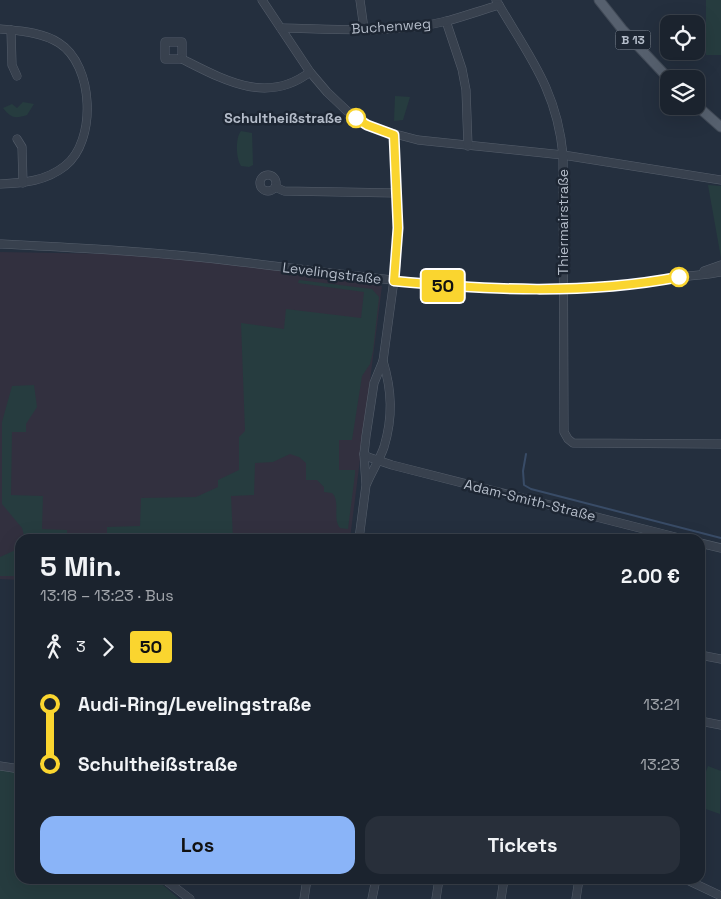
<!DOCTYPE html>
<html lang="de">
<head>
<meta charset="utf-8">
<style>
	:root { --surface:#1b232e; --page:#282f3a; --text:#f1f3f6; --muted:#a0a4aa; --line:#39404a; --accent:#8ab4f8 }
	body { margin:0; font-family:"Space Grotesk",sans-serif; background:var(--page); color:var(--text); height:100vh; display:flex; flex-direction:column; font-size:19px; white-space:nowrap }
	* { box-sizing:border-box; margin:0 }
	p { font-size:16px; color:var(--muted) }
	.icon { flex:none; width:28px; height:28px; fill:none; stroke:currentColor; stroke-width:2; stroke-linecap:round; stroke-linejoin:round }
	.map { position:relative; flex:1; overflow:hidden }
	.sheet { position:absolute; left:15px; top:534px; width:690px; height:350px; display:flex; flex-direction:column; background:var(--surface); border-radius:15px; box-shadow:0 5px 20px #0002,0 0 0 1px var(--line) }
	.sheet>* { flex:none }
	.badge { padding:0 10px; border-radius:4px; font-size:18px; line-height:32px }
	.fabs { position:absolute; left:660px; top:15px; display:grid; gap:10px }
	.fabs a { display:grid; place-items:center; width:45px; height:45px; border-radius:10px; background:var(--surface); box-shadow:0 5px 20px #0002,0 0 0 1px var(--line); font-size:25px }
	.map>.badge { position:absolute; translate:-50% -50%; box-shadow:0 0 0 2px #fff }
	.legs { display:flex; align-items:center; gap:8px; height:55px; padding:0 25px; font-size:16px }
	.legs p { margin-inline-start:auto }
	.head { display:flex; align-items:center; justify-content:space-between; height:85px; padding:0 25px }
	h1 { font-size:28px; font-weight:600; line-height:38px }
	.button { display:flex; gap:10px; margin-top:auto; padding:10px 25px }
	.button a { flex:1; height:58px; border-radius:15px; background:var(--accent); color:#111; font-size:20px; font-weight:600; line-height:58px; text-align:center }
	.button a+a { background:var(--page); color:var(--text) }
	ul { padding:0 25px; list-style:none }
	li { display:flex; align-items:center; gap:18px; height:60px; font-size:19px }
	li i { display:grid; place-items:center; width:8px; height:100%; margin:0 6px; background:currentColor }
	li i::after { content:''; width:12px; height:12px; margin:-6px; border:4px solid; border-radius:50%; background:var(--surface) }
	li p { margin-inline-start:auto }
	li:first-child i { background:linear-gradient(#0000 50%,currentColor 0) }
	li:last-child i { background:linear-gradient(currentColor 50%,#0000 0) }
	.map>svg:first-child { display:block }
</style>
</head>
<body>
<div class="map">
<svg width="721" height="899" viewBox="0 0 721 899">
	<rect width="100%" height="100%" fill="#242f3e"/>
	<polygon fill="#32303f" points="0,252 177,255 382,286 350,539 20,539 20,580 0,579"/>
	<g fill="#263c3f">
		<rect x="706" y="0" width="15" height="55"/>
		<polygon points="395,96 410,97 403,120 394,121"/>
		<path d="M 23,102 L 34,104 L 27,115 C 15,119 11,118 3,108 L 12,104 L 17,108 Z"/>
		<path d="M 241,131 L 252,133 L 253,165 L 249,167 L 241,166 C 236,159 235,138 241,131 Z"/>
		<polygon points="708,185 721,186 721,258"/>
		<path d="M 299,280 L 372,289 L 379,297 L 373,351 L 370,364 L 362,376 L 352,440 L 339,440 L 339,470 L 355,470 L 355,474 L 348,529 L 340,528 C 332,518 341,502 332,493 L 324,492 L 324,487 L 317,480 L 306,480 L 306,463 L 299,457 L 290,454 L 273,462 L 255,463 L 254,495 L 231,496 L 233,539 L 107,539 L 107,527 L 140,526 L 141,498 L 196,497 L 218,487 L 218,480 L 239,470 L 239,437 L 245,431 L 241,323 L 284,329 L 286,309 L 361,318 L 364,292 L 298,283 Z"/>
		<polygon points="34,385 37,407 26,424 26,432 12,432 11,495 43,496 42,529 67,530 67,539 25,539 22,528 2,504 2,422 12,386"/>
		<polygon points="20,548 20,576 0,576 0,557"/>
		<polygon points="708,766 721,771 720,814 700,807 700,787"/>
		<polygon points="0,768 20,772 20,879 156,879 179,899 0,899"/>
	</g>
	<g fill="none" stroke-linecap="round" stroke-linejoin="round">
		<polyline stroke="#394c67" stroke-width="2" points="526,454 523,471 524,485 531,489 721,538"/>
		<g stroke="#565f6c" stroke-width="9">
			<g id="minor">
				<polyline points="262,0 310,72 327,92 347,111 376,129 418,140 563,155 721,180"/>
				<polyline points="360,0 364,29"/>
				<path d="M 496,0 C 528,55 557,89 563,155 L 564,432 L 568,439 L 573,443 L 721,444"/>
				<polyline points="446,21 462,69 466,90 468,146"/>
				<path d="M 281,28 C 336,29 394,34 447,21 C 465,16 482,10 499,5"/>
				<path d="M 0,29 C 20,31 42,32 59,43 C 94,65 97,141 65,166 C 46,181 24,183 0,184"/>
				<polyline points="11,30 12,65 17,76"/>
				<rect x="165" y="42" width="17" height="17"/>
				<path d="M 182,59 C 224,80 267,105 310,72"/>
				<polyline points="17,139 22,147 23,183"/>
				<circle cx="268" cy="183" r="8"/>
				<polyline points="275,187 284,191 397,193"/>
				<path d="M 0,244 C 80,248 161,252 241,262 C 387,279 533,304 680,277 C 693,275 708,275 721,272"/>
				<polyline points="704,271 721,265"/>
				<polyline points="364,454 368,457 392,465 683,539"/>
				<path d="M 367,483 C 372,471 380,459 384,447 C 393,417 392,391 383,361"/>
				<polyline points="359,539 366,485 364,454 366,436 374,383 383,361 396,265 398,228 394,135"/>
				<polyline points="700,543 721,548"/>
				<polyline points="700,655 721,659"/>
				<polyline points="700,721 721,725"/>
				<polyline points="0,766 20,769"/>
				<polyline points="164,879 190,899"/>
				<polyline points="685,879 721,896"/>
				<polyline points="304,899 307,879"/>
				<polyline points="372,899 376,879"/>
				<polyline points="436,899 439,879"/>
				<polyline points="501,899 504,879"/>
				<polyline points="576,899 579,879"/>
			</g>
		</g>
		<g stroke="#414a57" stroke-width="11">
			<g id="major">
				<polyline points="599,0 622,29 669,79"/>
				<polyline points="696,105 721,127"/>
			</g>
		</g>
		<use href="#minor" stroke="#38414e" stroke-width="8"/>
		<use href="#major" stroke="#56606e" stroke-width="9"/>
	</g>
	<g fill="none" stroke-linecap="round" stroke-linejoin="round">
		<g stroke="#fff" stroke-width="11">
			<path id="line-1" d="M 356,118 L 367,125 L 394,135 L 398,228 L 394,281 C 489,290 585,295 679,277"/>
		</g>
		<use href="#line-1" stroke="#fad52f" stroke-width="8"/>
	</g>
	<g fill="#fff" stroke="#fad52f" stroke-width="2.5">
		<circle cx="356" cy="118" r="9"/>
		<circle cx="679" cy="277" r="9"/>
	</g>
	<g text-anchor="middle" stroke-width="5" stroke-linejoin="round" paint-order="stroke">
		<rect fill="#1d2633" stroke="#878f9c" stroke-width="1" x="615.5" y="30.5" width="35" height="19" rx="4"/>
		<g font-size="12" font-weight="bold" fill="#b4bcc9">
			<text x="633" y="44">B 13</text>
		</g>
		<g font-size="14" fill="#b4bcc9" stroke="#1d2633">
			<text transform="translate(391 26) rotate(-4)" y="5">Buchenweg</text>
			<text transform="translate(563 222) rotate(-90)" y="5">Thiermairstraße</text>
			<text transform="translate(332 273) rotate(7)" y="5">Levelingstraße</text>
			<text transform="translate(530 500) rotate(14)" y="5">Adam-Smith-Straße</text>
		</g>
		<g font-size="14" font-weight="bold" fill="#b4bcc9" stroke="#1d2633" text-anchor="end">
			<text x="342" y="123">Schultheißstraße</text>
		</g>
	</g>
</svg>
<div class="fabs">
<a><svg class="icon" aria-label="locate" viewBox="0 0 24 24"><circle cx="12" cy="12" r="6"/><path d="M12 2v4M12 18v4M2 12h4M18 12h4"/></svg></a>
<a><svg class="icon" aria-label="layers" viewBox="0 0 24 24"><path d="M12 4l9 5-9 5-9-5zM3 14l9 5 9-5"/></svg></a>
</div>
<b class="badge" style="left:443px;top:286px;background:#fad52f;color:#111">50</b>
<section class="sheet">
<div class="head"><div><h1>5 Min.</h1><p>13:18 – 13:23 · Bus</p></div><b>2.00 €</b></div>
<div class="legs"><svg class="icon" aria-label="walk" viewBox="0 0 24 24"><circle cx="13" cy="4" r="2"/><path d="M13 8l-2 6 4 7M11 14l-3 7M7 12l3-4h3l4 4"/></svg>3<svg class="icon" aria-label="forward" viewBox="0 0 24 24"><path d="M9 5l7 7-7 7"/></svg><b class="badge" style="background:#fad52f;color:#111">50</b></div>
<ul>
<li><i style="color:#fad52f"></i><b>Audi-Ring/Levelingstraße</b><p>13:21</p></li>
<li><i style="color:#fad52f"></i><b>Schultheißstraße</b><p>13:23</p></li>
</ul>
<div class="button"><a>Los</a><a>Tickets</a></div>
</section>
</div>
</body>
</html>
